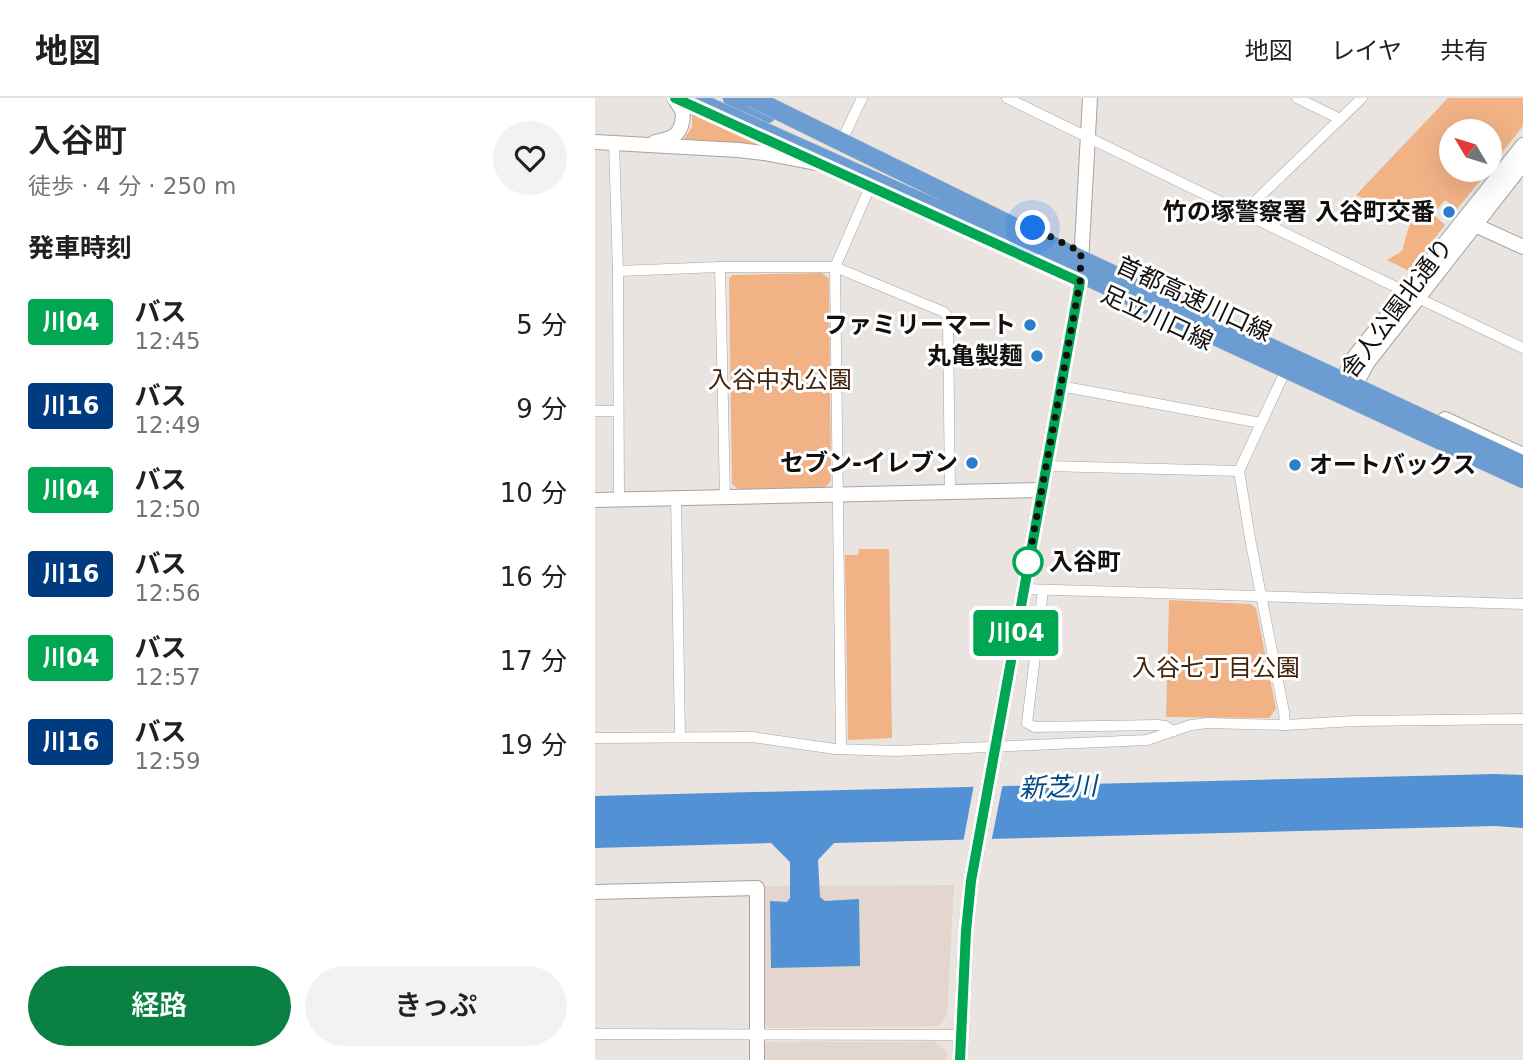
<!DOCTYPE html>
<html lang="ja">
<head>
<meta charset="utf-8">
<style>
	:root { --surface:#fff; --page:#f2f2f2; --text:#202124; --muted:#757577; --line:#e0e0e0; --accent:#0b8043 }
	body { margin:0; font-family:"DejaVu Sans","Noto Sans JP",sans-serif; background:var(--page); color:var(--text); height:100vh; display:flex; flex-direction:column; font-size:26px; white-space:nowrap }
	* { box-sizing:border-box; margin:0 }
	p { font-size:23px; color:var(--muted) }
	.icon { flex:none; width:38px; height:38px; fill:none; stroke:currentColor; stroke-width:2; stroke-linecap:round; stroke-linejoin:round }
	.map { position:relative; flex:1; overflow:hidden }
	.drawer { display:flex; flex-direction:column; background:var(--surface); width:595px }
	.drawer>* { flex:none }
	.badge { padding:0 14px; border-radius:5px; font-size:24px; line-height:46px }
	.needle { width:46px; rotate:308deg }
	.controls { position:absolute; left:844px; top:21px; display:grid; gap:14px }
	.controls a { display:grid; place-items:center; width:63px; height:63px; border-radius:50%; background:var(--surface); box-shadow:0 7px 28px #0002; font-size:35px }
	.you { position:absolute; width:35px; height:35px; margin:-18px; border:5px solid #fff; border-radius:50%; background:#1a73e8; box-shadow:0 0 0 10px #1a73e833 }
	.map>.badge { position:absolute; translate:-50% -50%; box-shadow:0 0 0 4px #fff }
	h2 { padding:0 28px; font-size:26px; line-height:63px }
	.round { display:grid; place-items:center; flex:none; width:74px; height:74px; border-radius:37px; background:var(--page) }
	.head { display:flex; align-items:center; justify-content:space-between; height:119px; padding:0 28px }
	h1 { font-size:33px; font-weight:600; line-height:52px }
	.button { display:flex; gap:14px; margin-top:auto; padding:14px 28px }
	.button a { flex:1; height:80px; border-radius:42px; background:var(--accent); color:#fff; font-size:28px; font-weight:600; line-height:80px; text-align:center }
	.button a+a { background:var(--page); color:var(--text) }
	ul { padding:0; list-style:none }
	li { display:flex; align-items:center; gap:21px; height:84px; padding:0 28px }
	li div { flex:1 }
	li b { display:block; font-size:26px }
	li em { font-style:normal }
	li .badge { min-width:77px; font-weight:700; text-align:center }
	header { display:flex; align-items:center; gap:42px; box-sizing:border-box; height:98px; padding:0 35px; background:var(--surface); border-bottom:2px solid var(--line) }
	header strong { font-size:33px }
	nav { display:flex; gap:38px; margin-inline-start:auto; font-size:24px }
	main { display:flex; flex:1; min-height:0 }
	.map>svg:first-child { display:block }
</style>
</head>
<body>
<header>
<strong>地図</strong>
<nav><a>地図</a><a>レイヤ</a><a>共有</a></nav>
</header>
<main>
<section class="drawer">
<div class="head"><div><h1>入谷町</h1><p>徒歩 · 4 分 · 250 m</p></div><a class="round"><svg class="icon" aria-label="heart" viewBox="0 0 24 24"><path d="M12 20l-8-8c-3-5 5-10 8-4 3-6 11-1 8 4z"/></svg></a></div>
<h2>発車時刻</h2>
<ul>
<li><span class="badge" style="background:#00a651;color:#fff">川04</span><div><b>バス</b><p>12:45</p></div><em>5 分</em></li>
<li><span class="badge" style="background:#003b80;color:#fff">川16</span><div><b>バス</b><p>12:49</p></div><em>9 分</em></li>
<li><span class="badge" style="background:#00a651;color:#fff">川04</span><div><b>バス</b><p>12:50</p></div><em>10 分</em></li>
<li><span class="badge" style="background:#003b80;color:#fff">川16</span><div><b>バス</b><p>12:56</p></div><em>16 分</em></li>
<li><span class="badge" style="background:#00a651;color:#fff">川04</span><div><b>バス</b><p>12:57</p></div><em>17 分</em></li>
<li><span class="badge" style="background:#003b80;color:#fff">川16</span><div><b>バス</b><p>12:59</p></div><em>19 分</em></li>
</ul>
<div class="button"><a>経路</a><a>きっぷ</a></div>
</section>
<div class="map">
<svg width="928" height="962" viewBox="0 0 928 962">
	<rect width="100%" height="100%" fill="#eae4e0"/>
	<g fill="#e2d6ce">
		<polygon points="359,787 352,917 343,928 173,930 169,925 168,788"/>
		<polygon points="173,944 340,944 352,955 352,962 168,962 168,950"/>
	</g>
	<g fill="#f1b286">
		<polygon points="853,0 928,0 928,28 894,71 894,33 856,33 856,72 894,72 862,111 850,102 838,116 850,127 814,173 792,162 807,153 816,122 761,97"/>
		<polygon points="99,15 106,18 173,49 88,43 97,29 97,17"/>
		<polygon points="227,175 234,181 236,383 229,390 143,391 137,386 134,180 138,177"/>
		<polygon points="264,451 294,451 297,640 253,642 250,457 263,457"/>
		<polygon points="574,502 655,506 661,510 681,611 674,620 571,619"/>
	</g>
	<polygon fill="#5291d3" points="901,676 928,677 928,730 900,728 239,745 223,762 225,799 230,803 264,801 265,868 176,870 175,803 192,804 195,800 195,764 176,745 0,750 0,698"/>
	<polygon fill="#eae4e0" points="408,685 396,745 368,745 379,686"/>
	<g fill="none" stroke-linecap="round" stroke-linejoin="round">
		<g stroke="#a8a3a0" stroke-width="11">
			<g id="street">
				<polyline points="412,0 811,194"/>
				<polyline points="702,0 745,21"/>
				<polyline points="249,38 267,0"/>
				<polyline points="19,45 23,173 24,402"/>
				<polyline points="651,115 654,109 767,0"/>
				<polyline points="125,169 130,399"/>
				<polyline points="23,173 125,169 240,169 349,214 352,218 353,223 355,394"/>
				<polyline points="823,200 928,250"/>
				<polyline points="688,278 644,373 656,446 689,614 690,627"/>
				<polyline points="465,288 666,325"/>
				<polyline points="0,313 23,313"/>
				<polyline points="451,368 644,373"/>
				<polyline points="81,400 85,639"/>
				<polyline points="428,491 928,506"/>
				<polyline points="448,492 432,625 440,629 563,627 570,628 578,633"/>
				<polyline points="0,640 157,639 240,651 301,653 552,642 596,627 613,625 690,627 760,623 928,621"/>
				<polyline points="246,651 240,169 275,89"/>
				<polyline points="0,936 366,937"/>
			</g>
		</g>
		<g stroke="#a8a3a0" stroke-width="16">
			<g id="secondary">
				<polyline points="80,0 103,11"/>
				<polyline points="0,44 143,52 169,55 221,65"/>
				<path d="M 60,44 C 80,40 88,36 88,14 L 80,1"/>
				<polyline points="874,122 880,127 928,149"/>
				<polyline points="744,289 760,258 928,47"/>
				<polyline points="755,297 773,264 928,66"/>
				<polyline points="850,321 928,357"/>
				<polyline points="0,402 446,392"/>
				<polyline points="0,794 162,790 162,962"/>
				<polyline points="365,962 371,833 376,783 485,184 495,0"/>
			</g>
		</g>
		<g stroke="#c1c1c1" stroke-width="19">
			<polyline id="highway" points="137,0 172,16"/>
		</g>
		<use href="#street" stroke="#fff" stroke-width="10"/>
		<use href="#secondary" stroke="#fff" stroke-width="14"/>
		<use href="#highway" stroke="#6c9dd2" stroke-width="18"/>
		<g stroke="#c1c1c1" stroke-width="19" stroke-linecap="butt">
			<g id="highway-bridge">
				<polyline points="95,0 482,174 928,381"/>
				<polyline points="157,0 481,159 928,367"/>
			</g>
		</g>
		<use href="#highway-bridge" stroke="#6c9dd2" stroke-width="18"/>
	</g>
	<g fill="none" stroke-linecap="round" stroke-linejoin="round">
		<g stroke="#fff" stroke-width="16">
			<polyline id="line" points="80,0 485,184 376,783 371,833 365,962"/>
		</g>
		<use href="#line" stroke="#00a651" stroke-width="10"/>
		<polyline stroke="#12100f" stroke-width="7" stroke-dasharray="0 12.6" points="433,464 433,466 485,184 486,154 438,130"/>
	</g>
	<g fill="#2b7ecd" stroke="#fff" stroke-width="2.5">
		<circle cx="854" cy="114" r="7"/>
		<circle cx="435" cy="227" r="7"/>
		<circle cx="442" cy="258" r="7"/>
		<circle cx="377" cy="365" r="7"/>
		<circle cx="700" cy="367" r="7"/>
	</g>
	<circle fill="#fff" stroke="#00a651" stroke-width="3.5" cx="433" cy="464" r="14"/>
	<g text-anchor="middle" stroke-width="6" stroke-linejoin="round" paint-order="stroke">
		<g font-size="24" font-weight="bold" fill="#12100f" stroke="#fff" text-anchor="end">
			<text x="840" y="122">竹の塚警察署 入谷町交番</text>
			<text x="421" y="235">ファミリーマート</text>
			<text x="428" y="266">丸亀製麺</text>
			<text x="363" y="373">セブン-イレブン</text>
			<text x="714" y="375" text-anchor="start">オートバックス</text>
		</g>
		<g font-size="24" fill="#12100f" stroke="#fff">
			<text transform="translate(599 201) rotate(25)" y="8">首都高速川口線</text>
			<text transform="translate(802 210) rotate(-53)" y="8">舎人公園北通り</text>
			<text transform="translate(562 220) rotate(25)" y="8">足立川口線</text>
		</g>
		<g font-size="24" fill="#42230b" stroke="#fff">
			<text x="185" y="290">入谷中丸公園</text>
			<text x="621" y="578">入谷七丁目公園</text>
		</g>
		<g font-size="24" font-weight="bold" fill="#12100f" stroke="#fff" text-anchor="start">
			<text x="454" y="472">入谷町</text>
		</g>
		<g font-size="26" font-style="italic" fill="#004a86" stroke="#fff">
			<text transform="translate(463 689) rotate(-2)" y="9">新芝川</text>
		</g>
	</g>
</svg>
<div class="controls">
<a><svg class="needle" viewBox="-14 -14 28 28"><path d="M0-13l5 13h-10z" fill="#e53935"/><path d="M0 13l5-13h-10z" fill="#757577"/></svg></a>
</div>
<div class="you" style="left:438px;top:130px"></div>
<b class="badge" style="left:421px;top:535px;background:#00a651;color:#fff">川04</b>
</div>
</main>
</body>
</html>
